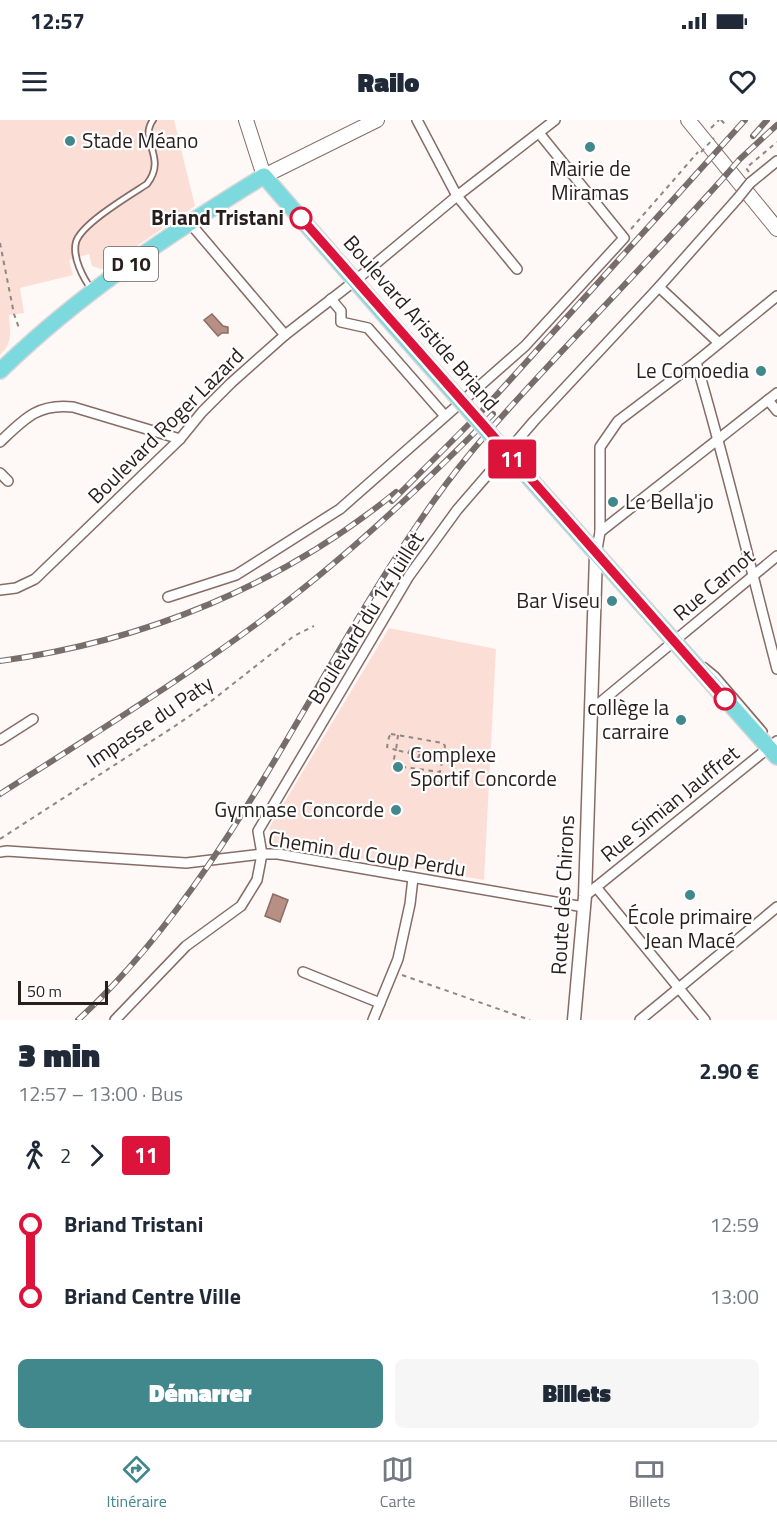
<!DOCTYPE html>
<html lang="fr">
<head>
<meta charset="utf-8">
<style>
	:root { --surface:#fff; --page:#f6f6f7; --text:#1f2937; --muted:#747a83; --line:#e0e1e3; --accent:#40888c }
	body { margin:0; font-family:"Titillium Web",sans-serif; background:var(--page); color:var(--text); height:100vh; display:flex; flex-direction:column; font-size:22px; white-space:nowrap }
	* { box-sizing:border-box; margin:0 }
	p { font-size:20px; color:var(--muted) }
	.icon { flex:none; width:33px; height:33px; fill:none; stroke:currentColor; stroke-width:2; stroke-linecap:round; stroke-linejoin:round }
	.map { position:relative; height:900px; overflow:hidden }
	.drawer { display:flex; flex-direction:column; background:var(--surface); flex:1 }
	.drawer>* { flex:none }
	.badge { padding:0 12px; border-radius:4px; font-size:21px; line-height:39px }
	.scale { position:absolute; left:18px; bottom:15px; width:90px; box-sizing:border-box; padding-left:6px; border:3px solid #281e1b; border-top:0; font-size:16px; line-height:21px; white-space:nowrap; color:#281e1b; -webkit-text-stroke:4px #fff; paint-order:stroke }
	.map>.badge { position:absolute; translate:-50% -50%; box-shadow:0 0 0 3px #fff }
	.legs { display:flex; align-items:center; gap:9px; height:66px; padding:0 18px; font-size:20px }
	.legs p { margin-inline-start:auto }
	.overview { display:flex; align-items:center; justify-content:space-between; height:102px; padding:0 18px }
	h1 { font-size:33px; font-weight:800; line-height:45px }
	.cta { display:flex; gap:12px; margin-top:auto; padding:12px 18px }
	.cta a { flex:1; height:69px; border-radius:9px; background:var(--accent); color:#fff; font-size:24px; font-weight:800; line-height:69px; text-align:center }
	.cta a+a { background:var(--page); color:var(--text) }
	ul { padding:0 18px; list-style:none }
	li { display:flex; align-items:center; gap:21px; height:72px; font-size:22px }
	li i { display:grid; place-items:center; width:9px; height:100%; margin:0 8px; background:currentColor }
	li i::after { content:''; width:15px; height:15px; margin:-8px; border:4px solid; border-radius:50%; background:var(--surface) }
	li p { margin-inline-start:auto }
	li:first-child i { background:linear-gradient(#0000 50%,currentColor 0) }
	li:last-child i { background:linear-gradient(currentColor 50%,#0000 0) }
	.status { display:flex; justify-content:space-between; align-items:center; height:42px; padding:0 30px; background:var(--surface); direction:ltr }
	.status svg { height:16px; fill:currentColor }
	header { display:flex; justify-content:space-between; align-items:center; height:78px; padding:0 18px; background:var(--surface); font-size:27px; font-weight:800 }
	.tabs { display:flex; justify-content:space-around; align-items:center; height:84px; border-top:2px solid var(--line); background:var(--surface); font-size:16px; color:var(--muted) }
	.tabs a { display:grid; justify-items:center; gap:3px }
	.tabs .selected { color:var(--accent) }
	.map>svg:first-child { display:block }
</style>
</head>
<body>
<div class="status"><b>12:57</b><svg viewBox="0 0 49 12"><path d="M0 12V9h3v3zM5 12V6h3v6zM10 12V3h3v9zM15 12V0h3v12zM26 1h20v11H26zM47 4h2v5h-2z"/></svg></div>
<header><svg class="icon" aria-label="menu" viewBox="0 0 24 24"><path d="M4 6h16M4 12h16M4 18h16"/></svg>Railo<svg class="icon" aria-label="heart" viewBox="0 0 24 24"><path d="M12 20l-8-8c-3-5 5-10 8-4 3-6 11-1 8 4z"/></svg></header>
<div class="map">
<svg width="777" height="900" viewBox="0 0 777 900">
	<rect width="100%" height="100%" fill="#fef8f6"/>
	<g fill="#fbdfd7">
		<path d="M 0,0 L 174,0 L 195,86 L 105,148 L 101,149 L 92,146 L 89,134 L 69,140 L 73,155 L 20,168 L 24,193 L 9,195 C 10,212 13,223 0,235 Z"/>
		<polygon points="389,508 496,529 484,760 274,724 269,708"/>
	</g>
	<g fill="#b78f84" stroke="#8c6d64" stroke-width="1.5">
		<polygon points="212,194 223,206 228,207 228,213 222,213 218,216 204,200"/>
		<polygon points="273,774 288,780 280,802 265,796"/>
	</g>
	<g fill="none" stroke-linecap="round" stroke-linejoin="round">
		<g stroke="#866c65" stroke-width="8">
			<g id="service">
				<path d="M 92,170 C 83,158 72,137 76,122 C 81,104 130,75 147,64 C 168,37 138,21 153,0"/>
				<polyline points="705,546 716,555 764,611"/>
			</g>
		</g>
		<g stroke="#866c65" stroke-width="12">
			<g id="minor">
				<polyline points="417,0 457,76 517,149"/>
				<polyline points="750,63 777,41"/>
				<polyline points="189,102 285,215"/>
				<polyline points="659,167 719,223"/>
				<polyline points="331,179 341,191 341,202 368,208 445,296"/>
				<path d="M 696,242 C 726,343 750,446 777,549"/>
				<polyline points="768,280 777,291"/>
				<path d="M 0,322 C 24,299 38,283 73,287 L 180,319"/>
				<polyline points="0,353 8,361"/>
				<polyline points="600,412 777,273"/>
				<polyline points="596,435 600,412 600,327 618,301 696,242 777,176"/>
				<polyline points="0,470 16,468 35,459 180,319 202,292 231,263 285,215 356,160 457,76 555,0"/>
				<polyline points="168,477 236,455 340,389 525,226 624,118 539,13"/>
				<polyline points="591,590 777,436"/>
				<polyline points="0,620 33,599"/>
				<polyline points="0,732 7,731 186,743 262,734 278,734 584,787"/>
				<polyline points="596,767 705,900"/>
				<polyline points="585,776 777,621"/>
				<polyline points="303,852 380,883"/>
				<polyline points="115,900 186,826 241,786 257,760 262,734 258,711 409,456 457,390 534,301 659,167 738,78"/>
				<polyline points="373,900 398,839 410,784 413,758"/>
				<polyline points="640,900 777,787"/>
			</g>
		</g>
		<g stroke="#866c65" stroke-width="15">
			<polyline id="tertiary" points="574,900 585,776 596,435"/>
		</g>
		<g stroke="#866c65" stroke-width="16">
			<g id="secondary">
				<polyline points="246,0 264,56 377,0"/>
				<polyline points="688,0 777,109"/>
			</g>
		</g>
		<g stroke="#d8d6d6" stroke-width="18">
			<g id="primary">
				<path d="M 0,251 C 79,174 171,113 264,56 L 395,207"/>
				<polyline points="554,386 777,637"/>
			</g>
		</g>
		<g stroke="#8f8784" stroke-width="2" stroke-dasharray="4.5 4.5" stroke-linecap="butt">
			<polyline points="721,0 725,4"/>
			<polyline points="711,8 719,0"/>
			<polyline points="749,52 746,48 777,22"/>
			<polyline points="631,109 698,32"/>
			<polyline points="0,123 14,194 19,208"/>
			<polygon points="391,614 443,623 445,626 440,652 396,646 393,643 396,630 387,627 389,617"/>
			<polyline points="398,615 396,630 409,633"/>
			<circle cx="414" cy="634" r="5.5"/>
			<polyline points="420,635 443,639"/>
			<polyline points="0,719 175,606 210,582 294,516 314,506"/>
			<polyline points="402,855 530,900"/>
		</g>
		<use href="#service" stroke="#fff" stroke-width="4.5"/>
		<use href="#minor" stroke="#fff" stroke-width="9"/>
		<use href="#tertiary" stroke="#fff" stroke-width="12"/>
		<use href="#secondary" stroke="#fff" stroke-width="14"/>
		<use href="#primary" stroke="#7cdadf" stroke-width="15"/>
		<g stroke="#776e6c" stroke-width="6">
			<g id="rail">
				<polyline points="753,16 767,0"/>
				<polyline points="392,381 482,291 745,0"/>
				<path d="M 0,541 C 146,521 282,465 396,372"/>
				<path d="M 0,674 C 99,611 198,550 291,478 C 363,422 429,359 493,294"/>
				<path d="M 78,900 C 232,758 313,551 433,382 C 468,332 509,288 550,244 C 613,176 679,109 740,39 L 777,5"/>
			</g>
		</g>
		<use href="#rail" stroke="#fff" stroke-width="4" stroke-dasharray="11" stroke-linecap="butt"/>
		<g stroke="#866c65" stroke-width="12" stroke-linecap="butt">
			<polyline id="minor-bridge" points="738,78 750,63"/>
		</g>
		<g stroke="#d8d6d6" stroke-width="18" stroke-linecap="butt">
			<polyline id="primary-bridge" points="395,207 554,386"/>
		</g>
		<polyline stroke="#8f8784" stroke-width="2" stroke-dasharray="4.5 4.5" stroke-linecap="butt" points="701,32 714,18"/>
		<use href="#minor-bridge" stroke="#fff" stroke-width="9"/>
		<use href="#primary-bridge" stroke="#7cdadf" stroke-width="15"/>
	</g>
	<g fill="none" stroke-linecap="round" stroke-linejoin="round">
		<g stroke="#fff" stroke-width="14">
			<polyline id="line-1" points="301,98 725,579"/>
		</g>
		<use href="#line-1" stroke="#dc143c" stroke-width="9"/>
	</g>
	<g fill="#40888c" stroke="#fff" stroke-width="2">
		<circle cx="70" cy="21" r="6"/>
		<circle cx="590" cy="27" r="6"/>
		<circle cx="761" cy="251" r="6"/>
		<circle cx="613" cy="382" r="6"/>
		<circle cx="612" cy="481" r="6"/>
		<circle cx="681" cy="600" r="6"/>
		<circle cx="398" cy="647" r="6"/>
		<circle cx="396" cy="690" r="6"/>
		<circle cx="690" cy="775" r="6"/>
	</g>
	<g fill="#fff" stroke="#dc143c" stroke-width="3">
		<circle cx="301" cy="98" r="10"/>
		<circle cx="725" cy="579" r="10"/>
	</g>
	<g text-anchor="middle" stroke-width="4.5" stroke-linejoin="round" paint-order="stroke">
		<rect fill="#fff" stroke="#68625f" stroke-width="1.5" x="104" y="127" width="54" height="34" rx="4.5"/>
		<g font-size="20" font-weight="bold" fill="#281e1b">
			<text x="131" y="151">D 10</text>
		</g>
		<g font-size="21" fill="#281e1b" stroke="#fff" text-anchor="end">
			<text x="82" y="28" text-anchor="start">Stade Méano</text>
			<text x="590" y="56" text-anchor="middle">Mairie de<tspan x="590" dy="24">Miramas</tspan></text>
			<text x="749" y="258">Le Comoedia</text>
			<text x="625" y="389" text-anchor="start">Le Bella'jo</text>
			<text x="600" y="488">Bar Viseu</text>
			<text x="669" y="595">collège la<tspan x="669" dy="24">carraire</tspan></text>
			<text x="410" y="642" text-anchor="start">Complexe<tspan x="410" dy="24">Sportif Concorde</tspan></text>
			<text x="384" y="697">Gymnase Concorde</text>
			<text x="690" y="804" text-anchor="middle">École primaire<tspan x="690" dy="24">Jean Macé</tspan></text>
		</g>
		<g font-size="21" font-weight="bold" fill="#281e1b" stroke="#fff" text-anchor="end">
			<text x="284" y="105">Briand Tristani</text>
		</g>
		<g font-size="21" fill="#281e1b" stroke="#fff">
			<text transform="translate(421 203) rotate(49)" y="7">Boulevard Aristide Briand</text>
			<text transform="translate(166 306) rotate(-45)" y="7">Boulevard Roger Lazard</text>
			<text transform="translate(714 465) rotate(-40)" y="7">Rue Carnot</text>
			<text transform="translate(366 498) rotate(-58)" y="7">Boulevard du 14 Juillet</text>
			<text transform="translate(150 602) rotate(-34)" y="7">Impasse du Paty</text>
			<text transform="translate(670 684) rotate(-39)" y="7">Rue Simian Jauffret</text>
			<text transform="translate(367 734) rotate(9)" y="7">Chemin du Coup Perdu</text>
			<text transform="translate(563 775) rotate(-87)" y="7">Route des Chirons</text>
		</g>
	</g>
</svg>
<div class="scale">50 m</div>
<b class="badge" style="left:512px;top:339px;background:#dc143c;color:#fff">11</b>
</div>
<section class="drawer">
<div class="overview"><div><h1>3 min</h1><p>12:57 – 13:00 · Bus</p></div><b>2.90 €</b></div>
<div class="legs"><svg class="icon" aria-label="walk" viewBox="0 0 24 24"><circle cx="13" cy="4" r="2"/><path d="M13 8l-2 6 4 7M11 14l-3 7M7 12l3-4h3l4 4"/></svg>2<svg class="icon" aria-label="forward" viewBox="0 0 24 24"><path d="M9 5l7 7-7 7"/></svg><b class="badge" style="background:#dc143c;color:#fff">11</b></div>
<ul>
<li><i style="color:#dc143c"></i><b>Briand Tristani</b><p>12:59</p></li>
<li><i style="color:#dc143c"></i><b>Briand Centre Ville</b><p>13:00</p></li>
</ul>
<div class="cta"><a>Démarrer</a><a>Billets</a></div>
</section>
<nav class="tabs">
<a class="selected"><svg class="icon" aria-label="directions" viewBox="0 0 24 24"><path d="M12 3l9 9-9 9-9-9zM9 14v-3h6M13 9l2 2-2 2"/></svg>Itinéraire</a>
<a><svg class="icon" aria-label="map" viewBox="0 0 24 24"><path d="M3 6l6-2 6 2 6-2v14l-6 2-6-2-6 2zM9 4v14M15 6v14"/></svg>Carte</a>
<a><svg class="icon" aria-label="tickets" viewBox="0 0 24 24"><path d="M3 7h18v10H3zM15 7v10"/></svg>Billets</a>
</nav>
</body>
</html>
